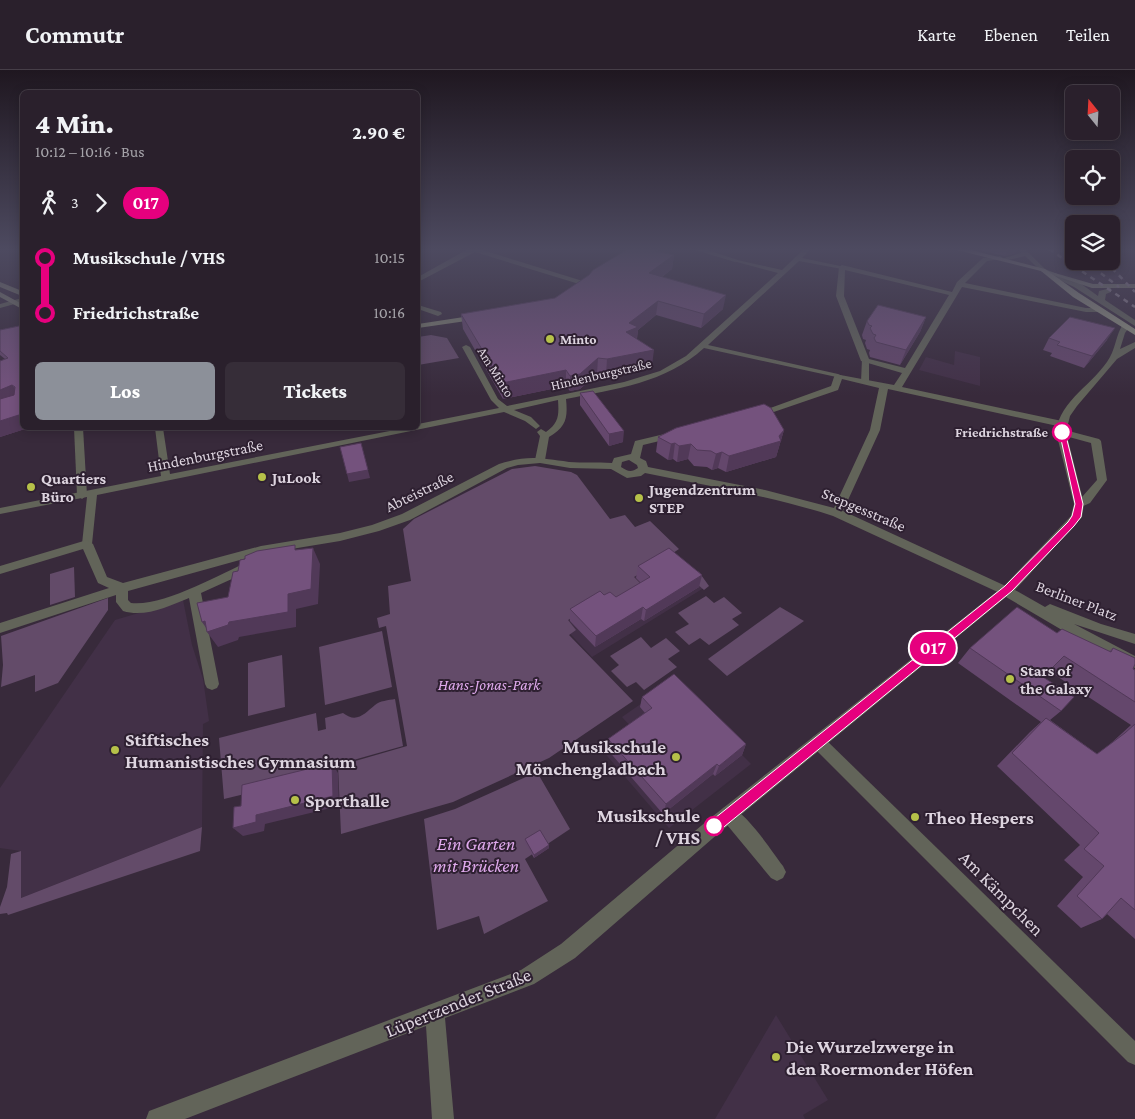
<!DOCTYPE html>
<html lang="de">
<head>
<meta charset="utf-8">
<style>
	:root { --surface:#2a202c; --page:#362d38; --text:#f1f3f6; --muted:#a5a3a9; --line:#463e48; --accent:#8c9099 }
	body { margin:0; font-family:"Crimson Pro",serif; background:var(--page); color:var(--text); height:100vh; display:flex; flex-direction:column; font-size:19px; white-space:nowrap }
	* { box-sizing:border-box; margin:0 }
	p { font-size:16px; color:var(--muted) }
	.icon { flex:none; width:28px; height:28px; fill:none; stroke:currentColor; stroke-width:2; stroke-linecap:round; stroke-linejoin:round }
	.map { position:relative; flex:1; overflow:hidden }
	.details { position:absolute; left:20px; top:20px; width:400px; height:340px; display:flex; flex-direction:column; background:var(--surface); border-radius:8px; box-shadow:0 2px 12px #0003,0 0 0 1px var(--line) }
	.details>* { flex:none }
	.badge { padding:0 10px; border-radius:16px; font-size:18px; line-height:32px }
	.needle { width:32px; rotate:342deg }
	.controls { position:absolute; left:1065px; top:15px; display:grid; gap:10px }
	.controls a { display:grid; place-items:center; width:55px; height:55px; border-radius:8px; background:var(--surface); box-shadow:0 2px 12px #0003,0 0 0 1px var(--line); font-size:25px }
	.map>.badge { position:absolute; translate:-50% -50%; box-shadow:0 0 0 2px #fff }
	.legs { display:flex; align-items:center; gap:8px; height:55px; padding:0 15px; font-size:16px }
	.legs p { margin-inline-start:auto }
	.head { display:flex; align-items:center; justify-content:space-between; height:85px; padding:0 15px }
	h1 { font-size:28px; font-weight:800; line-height:38px }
	.button { display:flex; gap:10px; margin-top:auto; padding:10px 15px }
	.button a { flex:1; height:58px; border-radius:8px; background:var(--accent); color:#fff; font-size:20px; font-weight:800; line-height:58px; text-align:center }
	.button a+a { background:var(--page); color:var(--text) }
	ul { padding:0 15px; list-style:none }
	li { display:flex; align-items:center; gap:18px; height:55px; font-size:19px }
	li i { display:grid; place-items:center; width:8px; height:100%; margin:0 6px; background:currentColor }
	li i::after { content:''; width:12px; height:12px; margin:-6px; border:4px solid; border-radius:50%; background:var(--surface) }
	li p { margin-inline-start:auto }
	li:first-child i { background:linear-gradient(#0000 50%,currentColor 0) }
	li:last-child i { background:linear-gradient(currentColor 50%,#0000 0) }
	header { display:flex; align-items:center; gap:30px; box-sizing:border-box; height:70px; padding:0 25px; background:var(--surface); border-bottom:1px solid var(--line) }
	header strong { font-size:24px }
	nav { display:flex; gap:28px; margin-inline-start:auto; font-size:18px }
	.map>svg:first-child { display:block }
</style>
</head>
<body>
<header>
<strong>Commutr</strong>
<nav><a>Karte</a><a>Ebenen</a><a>Teilen</a></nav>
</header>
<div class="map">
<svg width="1135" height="1049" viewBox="0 0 1135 1049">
	<rect width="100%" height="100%" fill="#382a3b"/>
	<g fill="#423047">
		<polygon points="1046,179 1074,179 1074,191 1110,191 1125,210 1095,210"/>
		<polygon points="955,281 980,287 980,316 919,300 926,287 954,295"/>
		<polygon points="671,486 707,516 592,587 558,551"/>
		<polygon points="183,530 192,575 203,609 209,651 203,654 202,757 21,828 21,781 0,778 0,718 115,550"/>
		<polygon points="671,613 751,694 669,758 602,680 633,659 622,647"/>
		<polygon points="776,945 828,1030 803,1045 805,1049 715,1049"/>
	</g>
	<g fill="#634b69">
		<polygon points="431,265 447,268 459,288 418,295 418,267"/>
		<polygon points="535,396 571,402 577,405 610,449 625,445 635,457 650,451 679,479 670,485 699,502 709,516 704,520 667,488 634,507 646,519 615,538 600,531 568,550 576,560 569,565 633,631 549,688 453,732 341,764 338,696 407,676 386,556 379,558 377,548 390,544 388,516 411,511 403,459 414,449 512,399"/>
		<polygon points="74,497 75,527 50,535 50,504"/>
		<polygon points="706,526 714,533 724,527 742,543 732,549 739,555 709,575 700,568 689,575 675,562 689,554 678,543"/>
		<polygon points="108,528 108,540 58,613 35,622 35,605 1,617 3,595 1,566"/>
		<polygon points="780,537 804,551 727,606 708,589"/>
		<polygon points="382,561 392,617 325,635 319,577"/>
		<polygon points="641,567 651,578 666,568 680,581 668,589 677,597 644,620 636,612 627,617 611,601 619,595 610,586"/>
		<polygon points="282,585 285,637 248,646 248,593"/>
		<path d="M 395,629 L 403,676 L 311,702 L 311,708 L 224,729 L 219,668 L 316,643 L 318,661 L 326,659 L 325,648 L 343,643 C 357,654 365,643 375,635 C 379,631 389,630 395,629 Z"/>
		<polygon points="537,702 570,759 525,789 548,831 484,864 479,846 437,860 424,749 455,739"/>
		<polygon points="202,757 200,781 8,845 7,843 0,844 0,837 7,817 11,784 21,781 21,828"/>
	</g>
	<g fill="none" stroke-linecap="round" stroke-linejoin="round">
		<g fill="#626459" fill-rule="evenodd">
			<path d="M 804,179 L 811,179 L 802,188 L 845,197 L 842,199 L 799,191 L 708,275 L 838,304 L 842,306 L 841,308 L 704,278 C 666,313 615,319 566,329 C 568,348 566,357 549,367 L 545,390 L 540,393 L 535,390 L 540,366 L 537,362 L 541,359 L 546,362 C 559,353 559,345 558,330 L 514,340 L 531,347 L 540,356 L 536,359 L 525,351 L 504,342 L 97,425 L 92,474 L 87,478 L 82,474 L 87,427 L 0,444 L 0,438 L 161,406 L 155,358 L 163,358 L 170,404 L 405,358 L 418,358 L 418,354 L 499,338 L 491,330 L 462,277 L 466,275 L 470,277 L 498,329 L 507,336 L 624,312 L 660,301 L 686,286 L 778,203 L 733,191 L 733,189 L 782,200 Z"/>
			<polygon points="862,289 869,291 869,312 865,314 861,312"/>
		</g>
		<g fill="#626459" fill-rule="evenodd">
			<polygon points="468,179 479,179 586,212 579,214 475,182 418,212 418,207"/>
			<polygon points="692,179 704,179 738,190 735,192"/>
			<path d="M 1000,186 L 1003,188 L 1002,189 L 987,191 L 965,213 L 1086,238 L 1100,238 L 1104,240 L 1100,242 L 1086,242 L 962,217 L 902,317 L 1062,351 L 1067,354 L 1062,357 L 888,319 L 880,360 L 843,441 L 1010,518 L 1012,521 L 1010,524 L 1002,524 L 833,446 C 772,426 708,416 645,403 L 641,406 L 627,408 L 611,399 L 570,398 L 540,393 L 518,395 L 507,398 L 410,450 L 379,461 L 340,471 L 261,484 L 128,521 L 128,530 L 131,533 C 163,537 220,504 250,491 L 258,491 L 260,494 L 258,497 L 201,523 L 219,614 L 217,618 L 212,620 L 207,618 L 205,614 L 189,528 C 169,536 145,548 123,541 L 116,532 L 116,525 L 0,563 L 0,553 L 109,518 L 98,513 L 83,479 L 0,504 L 0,496 L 87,470 L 93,474 L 107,507 L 123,513 L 261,476 L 340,463 L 372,455 L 402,444 L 499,394 C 529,385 539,388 569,392 C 583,393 597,392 612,393 L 614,388 L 631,384 L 635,371 L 673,362 L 676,363 L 676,367 L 643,375 L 640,388 L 646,391 L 648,397 L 765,420 L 834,438 L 870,360 L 879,318 L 842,309 L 838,320 L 759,347 L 753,347 L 751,345 L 831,316 L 835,304 L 894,315 L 902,303 L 861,291 L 836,226 L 839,197 L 842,195 L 952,222 L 957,212 L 983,188 ZM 845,200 L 949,225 L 905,298 L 869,289 L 844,226 ZM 629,390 L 637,395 L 638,398 C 631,403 627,401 621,397 L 622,392 Z"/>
			<polygon points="418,235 441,242 442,244 438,246 418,239"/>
			<polygon points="74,358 83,358 87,425 82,429 77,425"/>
			<polygon points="1061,359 1099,369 1101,371 1107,410 1090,433 1079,438 1075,437 1074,434 1082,427 1097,410 1091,373 1058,364 1056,362"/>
			<polygon points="818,665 823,667 1135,971 1135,995 1128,992 813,677 810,672 813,667"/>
			<path d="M 729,736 C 748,744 770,779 783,796 L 786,802 L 783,808 L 777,811 L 771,808 L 723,750 L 721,744 L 723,738 Z"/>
		</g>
		<g fill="#626459" fill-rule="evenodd">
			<polygon points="1018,179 1025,179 1045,199 1080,213 1098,226 1099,221 1111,218 1111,222 1106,224 1105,230 1135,250 1135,256 1074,217 1041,201 1025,186 1004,191 1001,189 1021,183"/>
			<polygon points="22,228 22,232 0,238 0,234"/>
			<path d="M 1123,254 L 1130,256 L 1125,263 L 1120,279 L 1135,272 L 1135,278 L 1117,289 L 1077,336 L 1070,346 L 1066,362 L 1084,434 L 1082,447 L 1015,520 L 1045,537 L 1050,534 L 1101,554 L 1135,564 L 1135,574 L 1074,554 L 1135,586 L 1135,598 L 1079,570 L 1006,527 L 720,762 L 575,888 L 534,914 L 445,948 L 454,1049 L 432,1049 L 426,956 L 185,1049 L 146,1049 L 149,1041 L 157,1038 L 521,900 L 561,874 L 708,750 L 1005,515 L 1071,446 L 1074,434 L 1056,362 C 1060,329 1095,314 1110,287 C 1116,276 1116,265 1123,254 Z"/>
		</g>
		<g fill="#7e8070" fill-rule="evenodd">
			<polygon points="1041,199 1093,214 1135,214 1135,218 1092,218 1041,201"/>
			<polygon points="0,212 22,221 22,226 0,217"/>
			<polygon points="0,222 22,234 22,239 0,227"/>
			<polygon points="477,245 480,245 480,249 418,258 418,254"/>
		</g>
		<polygon fill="#939682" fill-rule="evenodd" points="953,179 967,179 1045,199 1079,223 1135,259 1135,265 1073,227 1041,201"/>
		<g stroke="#918593" stroke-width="2.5" stroke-dasharray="5 5" stroke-linecap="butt">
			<polyline points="1049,179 1135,237"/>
			<polyline points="1064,179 1074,187"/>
			<polyline points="1085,191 1119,217"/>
			<polyline points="1105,191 1135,222"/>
		</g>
	</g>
	<g fill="#64476c" fill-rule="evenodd">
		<polygon points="628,179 659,179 658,181 674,185 672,199 662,207 723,239 701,258 656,245 638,260 637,269 652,295 606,305 597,304 580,319 570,321 566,316 503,329 463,259 461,244 555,228"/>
		<polygon points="974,179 1017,179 1016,183 1005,186"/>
		<polygon points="926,247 920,262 900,295 870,287 869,283 870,280 867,279 865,273 866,270 863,269 862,265 867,251"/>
		<polygon points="19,256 22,358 28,358 0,367 0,291 5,289 0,285 0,260"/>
		<polygon points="1049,268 1107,270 1084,298 1050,286 1052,283 1043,280"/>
		<polygon points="580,323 623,372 609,376 580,335"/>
		<polygon points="784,360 776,387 726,402 718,398 712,400 707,397 694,396 688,389 677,392 673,389 668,390 656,382 658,367"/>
		<polygon points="638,496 702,505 699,517 644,551 641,549 595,577 570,551 570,539 604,525 616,527 641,513 636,508"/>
		<path d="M 1057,563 L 1109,581 L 1113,578 L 1135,600 L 1135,869 L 1107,844 L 1102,849 L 1081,858 L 1057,836 L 1083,807 L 1064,790 L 1080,775 L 997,696 L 1030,662 L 1041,652 L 958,593 L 970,578 ZM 1049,601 L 1131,655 L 1108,676 L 1097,684 L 1050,650 L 1061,641 L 1043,607 Z"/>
		<polygon points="642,627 746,674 742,685 715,706 713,704 663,744 607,679 608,669 645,643 640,637"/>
		<polygon points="525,769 549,778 534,788 525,772"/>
	</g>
	<g fill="#513958">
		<polygon points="1008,179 1017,179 1016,183 1005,186"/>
		<polygon points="674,185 672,199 648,217 649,203"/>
		<polygon points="726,225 723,239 701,258 704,244"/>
		<polygon points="658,231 656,245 638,260 636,272 626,262 629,253"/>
		<polygon points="926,247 920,262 900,295 906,280"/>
		<polygon points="1115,258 1107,270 1084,298 1092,286"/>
		<polygon points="654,280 652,295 606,305 607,289"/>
		<polygon points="598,288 597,304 580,319 570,321 570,306"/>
		<polygon points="566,300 566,316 503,329 502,313"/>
		<polygon points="12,315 21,327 0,333 0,320"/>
		<polygon points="22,344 22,358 28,358 0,367 0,351"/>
		<polygon points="784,360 776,387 726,402 729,386 779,366"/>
		<polygon points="624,361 623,372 609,376 609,364"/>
		<polygon points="361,373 370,408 349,412 347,404"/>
		<polygon points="675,373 673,389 668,390 671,374"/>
		<polygon points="691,374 688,389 677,392 679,376"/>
		<polygon points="722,382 718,398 712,400 716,384"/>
		<polygon points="313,478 320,494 318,534 296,539 296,557 239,567 238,570 218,577 207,562 209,562 202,552 205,551 229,552 288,524"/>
		<polygon points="702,505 699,517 644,551 646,540"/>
		<polygon points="643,537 641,549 595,577 596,566"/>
		<polygon points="746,674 742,685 715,706 719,696"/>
		<polygon points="332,693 338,703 339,736 265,754 264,761 243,766 233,758 256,745"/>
		<polygon points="717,694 713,704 663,744 666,734"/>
		<polygon points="549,775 549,778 534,788 534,785"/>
	</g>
	<g fill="#74527d" stroke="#513958">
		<polygon points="628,179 657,179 655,181 674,185 649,203 726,225 704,244 658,231 629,253 638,257 626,262 654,280 607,289 598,288 580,304 570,306 566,300 502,313 461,244 555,228 589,205 593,200"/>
		<polygon points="878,235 926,247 906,280 876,272 874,268 876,265 873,264 870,258 872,256 869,255 867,251"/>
		<polygon points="1070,247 1115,258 1092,286 1057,275 1060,272 1049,268"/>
		<polygon points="22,253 22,344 0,351 0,329 14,325 15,317 12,315 0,320 0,291 8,288 0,281 0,260 19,256"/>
		<polygon points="593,321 624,361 609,364 580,323"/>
		<polygon points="764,334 771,338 784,360 779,366 781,371 729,386 722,382 716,384 711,381 697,380 691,374 679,376 675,373 671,374 658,367 676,358"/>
		<polygon points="361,373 368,400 347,404 340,377"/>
		<polygon points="295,475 295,480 313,478 311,519 288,524 288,542 229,552 228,555 207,562 205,551 202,552 197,533 228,527 233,502 238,501 240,490 245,489 245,486 257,481"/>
		<polygon points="669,478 702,505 646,540 643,537 596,566 570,539 600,521 604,525 610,522 616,527 650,507 638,496"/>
		<polygon points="1017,537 1057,563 1062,559 1111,582 1113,578 1135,588 1135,594 1133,599 1135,600 1135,632 1064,586 1043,607 1074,627 1061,641 970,578"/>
		<polygon points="674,604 746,674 719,696 717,694 666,734 608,669 652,638 642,627"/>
		<polygon points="1046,648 1097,684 1125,663 1135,654 1135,840 1121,828 1102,849 1077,826 1104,796 1084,779 1099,763 1012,683"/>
		<polygon points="332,693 333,726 256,745 256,752 233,758 234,737 241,736 242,715"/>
		<polygon points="540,760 549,775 534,785 525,769"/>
	</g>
	<linearGradient id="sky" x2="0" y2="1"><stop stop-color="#1f1720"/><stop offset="0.55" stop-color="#4d4a60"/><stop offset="1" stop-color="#4d4a60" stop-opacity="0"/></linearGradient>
	<rect width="1135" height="326" fill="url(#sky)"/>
	<polygon fill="#e6007e" stroke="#fff" points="1059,360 1065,362 1083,434 1081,447 1074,456 1012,521 719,761 714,763 710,761 708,756 710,752 1005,516 1068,452 1072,446 1075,434"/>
	<g fill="#b6c149" stroke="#2e2031" stroke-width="2">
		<circle cx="550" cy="269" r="5"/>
		<circle cx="262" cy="407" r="5"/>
		<circle cx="31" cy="417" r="5"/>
		<circle cx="639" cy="428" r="5"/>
		<circle cx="1010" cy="609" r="5"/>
		<circle cx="115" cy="680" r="5"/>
		<circle cx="676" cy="687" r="5"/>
		<circle cx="295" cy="730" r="5"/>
		<circle cx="915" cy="747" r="5"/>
		<circle cx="776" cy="987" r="5"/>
	</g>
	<g fill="#fff" stroke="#e6007e" stroke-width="2.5">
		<circle cx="1062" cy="362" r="9"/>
		<circle cx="714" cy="756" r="9"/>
	</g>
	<g text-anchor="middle" stroke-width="4" stroke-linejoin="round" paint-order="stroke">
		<g font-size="14" font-weight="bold" fill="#ddd4df" stroke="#2e2031" text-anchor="start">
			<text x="560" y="274">Minto</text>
		</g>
		<g font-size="14" fill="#ddd4df" stroke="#2e2031">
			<text transform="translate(496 302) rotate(58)" y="5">Am Minto</text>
			<text transform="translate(601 304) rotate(-13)" y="5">Hindenburgstraße</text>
		</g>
		<g font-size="14" font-weight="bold" fill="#ddd4df" stroke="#2e2031" text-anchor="end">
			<text x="1048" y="367">Friedrichstraße</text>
		</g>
		<g font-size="16" fill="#ddd4df" stroke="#2e2031">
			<text transform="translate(205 385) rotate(-11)" y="6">Hindenburgstraße</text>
			<text transform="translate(419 421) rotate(-26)" y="6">Abteistraße</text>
			<text transform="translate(864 439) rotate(23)" y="6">Stepgesstraße</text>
			<text transform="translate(1077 530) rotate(21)" y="6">Berliner Platz</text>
		</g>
		<g font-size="16" font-weight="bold" fill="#ddd4df" stroke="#2e2031" text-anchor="start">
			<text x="272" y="413">JuLook</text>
			<text x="41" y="414">Quartiers<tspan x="41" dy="18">Büro</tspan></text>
			<text x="649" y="425">Jugendzentrum<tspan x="649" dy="18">STEP</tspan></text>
			<text x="1020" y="606">Stars of<tspan x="1020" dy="18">the Galaxy</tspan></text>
		</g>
		<g font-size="16" font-style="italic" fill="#e0aaed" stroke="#2e2031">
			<text x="489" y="620">Hans-Jonas-Park</text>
		</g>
		<g font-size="19" font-weight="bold" fill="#ddd4df" stroke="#2e2031" text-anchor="start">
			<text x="125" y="676">Stiftisches<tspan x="125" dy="22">Humanistisches Gymnasium</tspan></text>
			<text x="666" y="683" text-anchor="end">Musikschule<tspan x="666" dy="22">Mönchengladbach</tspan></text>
			<text x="305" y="737">Sporthalle</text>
			<text x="925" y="754">Theo Hespers</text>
			<text x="786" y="983">Die Wurzelzwerge in<tspan x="786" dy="22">den Roermonder Höfen</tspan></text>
		</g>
		<g font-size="19" font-weight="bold" fill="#ddd4df" stroke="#2e2031" text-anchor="end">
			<text x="700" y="752">Musikschule<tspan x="700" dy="22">/ VHS</tspan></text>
		</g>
		<g font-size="19" font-style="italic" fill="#e0aaed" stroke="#2e2031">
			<text x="476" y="780">Ein Garten<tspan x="476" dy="22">mit Brücken</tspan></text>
		</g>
		<g font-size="19" fill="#ddd4df" stroke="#2e2031">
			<text transform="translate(1002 823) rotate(45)" y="7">Am Kämpchen</text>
			<text transform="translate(458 932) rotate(-22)" y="7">Lüpertzender Straße</text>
		</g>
	</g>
</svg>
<div class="controls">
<a><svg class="needle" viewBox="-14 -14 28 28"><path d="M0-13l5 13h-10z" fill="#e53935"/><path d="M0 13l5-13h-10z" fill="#a5a3a9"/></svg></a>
<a><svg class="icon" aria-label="locate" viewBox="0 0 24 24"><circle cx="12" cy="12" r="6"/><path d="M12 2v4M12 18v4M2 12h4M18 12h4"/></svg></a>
<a><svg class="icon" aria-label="layers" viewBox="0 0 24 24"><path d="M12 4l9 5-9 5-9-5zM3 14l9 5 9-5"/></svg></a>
</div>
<b class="badge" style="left:933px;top:578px;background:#e6007e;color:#fff">017</b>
<section class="details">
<div class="head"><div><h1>4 Min.</h1><p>10:12 – 10:16 · Bus</p></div><b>2.90 €</b></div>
<div class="legs"><svg class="icon" aria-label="walk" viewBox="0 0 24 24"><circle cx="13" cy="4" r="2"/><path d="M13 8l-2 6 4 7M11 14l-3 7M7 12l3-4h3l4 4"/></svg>3<svg class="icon" aria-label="forward" viewBox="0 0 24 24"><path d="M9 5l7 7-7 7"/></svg><b class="badge" style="background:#e6007e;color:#fff">017</b></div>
<ul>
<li><i style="color:#e6007e"></i><b>Musikschule / VHS</b><p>10:15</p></li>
<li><i style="color:#e6007e"></i><b>Friedrichstraße</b><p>10:16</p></li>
</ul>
<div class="button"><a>Los</a><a>Tickets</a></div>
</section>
</div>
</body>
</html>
